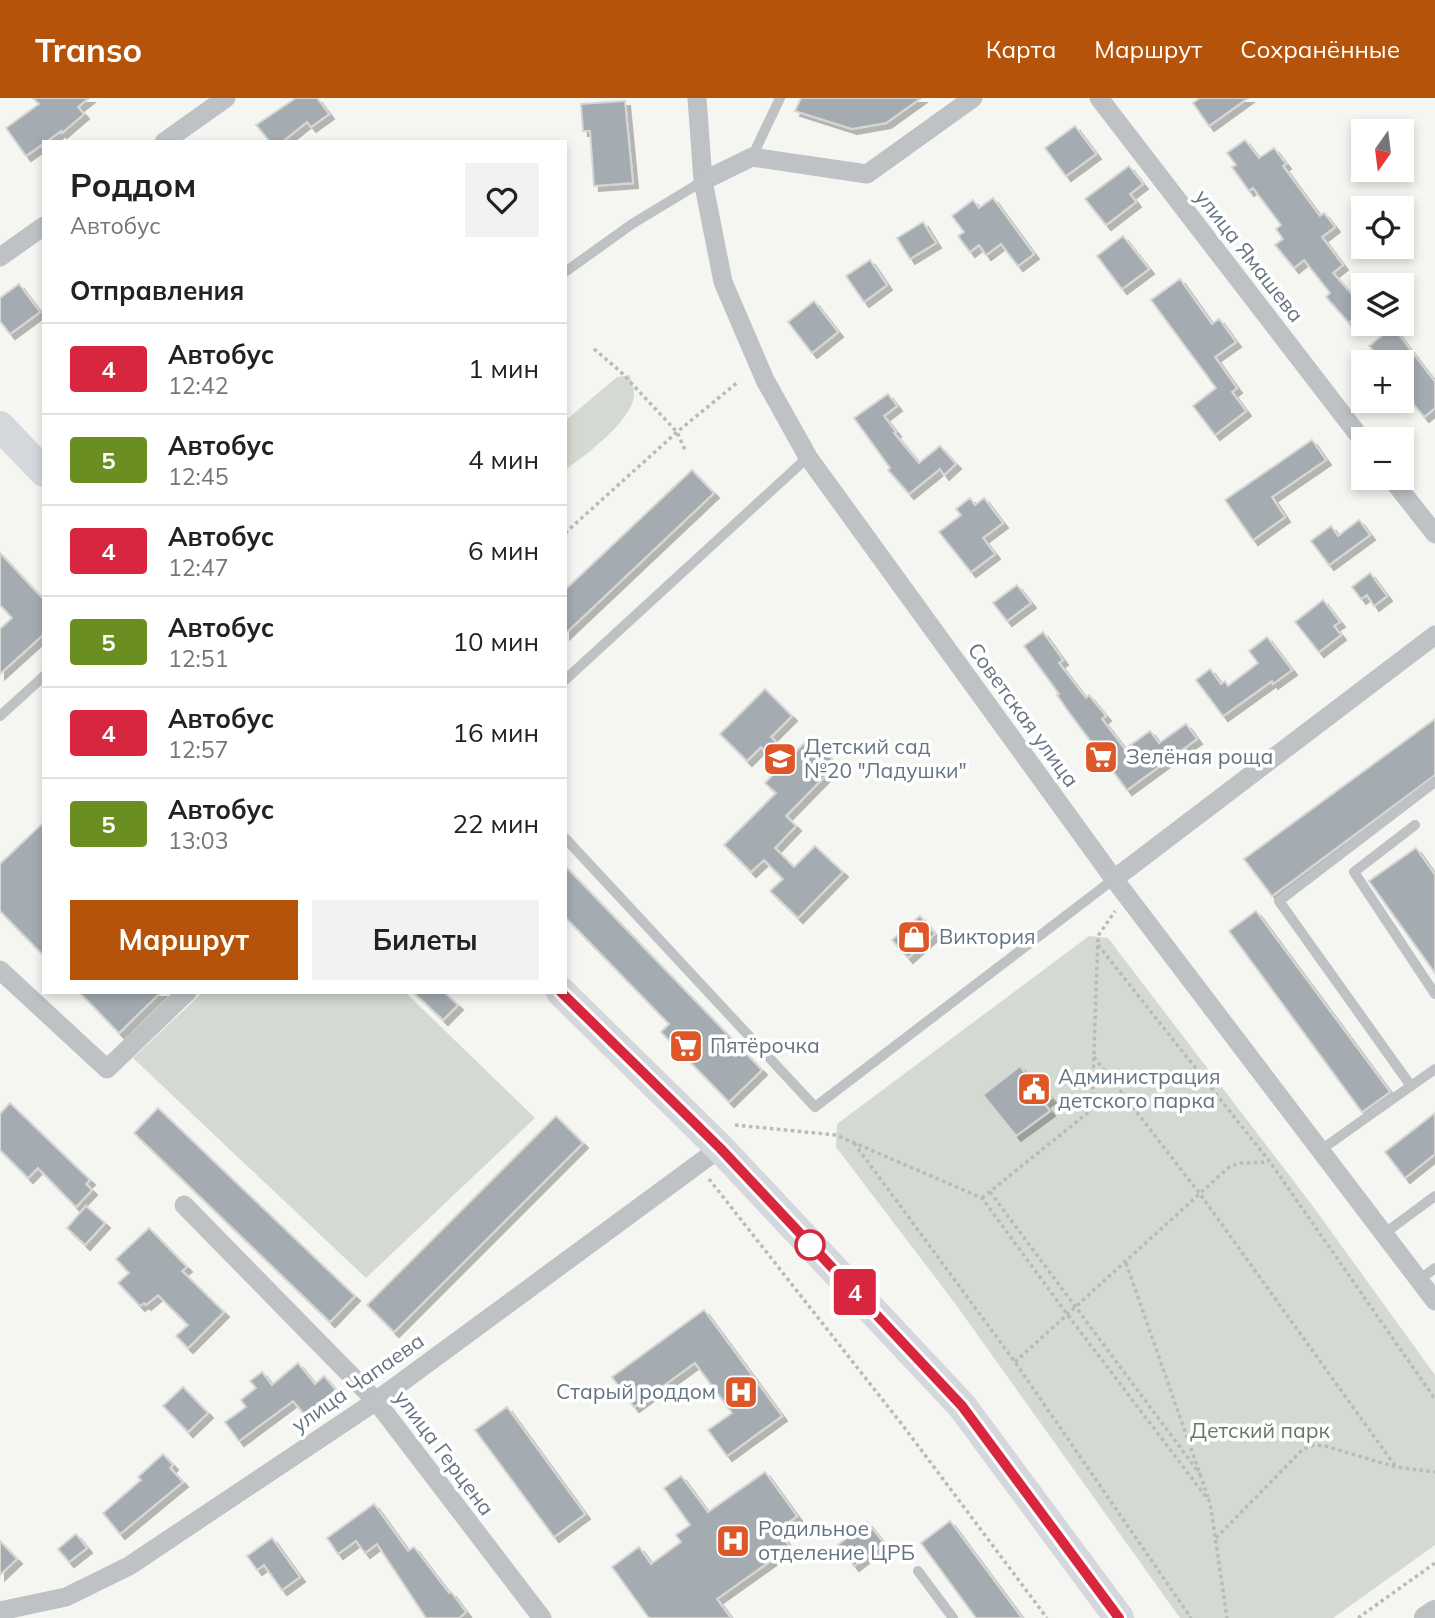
<!DOCTYPE html>
<html lang="ru">
<head>
<meta charset="utf-8">
<style>
	:root { --surface:#fff; --page:#f2f2f2; --text:#222; --muted:#767676; --line:#e0e0e0; --accent:#b45309 }
	body { margin:0; font-family:Mulish,sans-serif; background:var(--page); color:var(--text); height:100vh; display:flex; flex-direction:column; font-size:26px; white-space:nowrap }
	* { box-sizing:border-box; margin:0 }
	p { font-size:23px; color:var(--muted) }
	.icon { flex:none; width:38px; height:38px; fill:none; stroke:currentColor; stroke-width:2; stroke-linecap:round; stroke-linejoin:round }
	.map { position:relative; flex:1; overflow:hidden }
	.drawer { position:absolute; left:42px; top:42px; width:525px; height:854px; display:flex; flex-direction:column; background:var(--surface); border-radius:0px; box-shadow:0 4px 10px #0003 }
	.drawer>* { flex:none }
	.badge { padding:0 14px; border-radius:5px; font-size:24px; line-height:46px }
	.needle { width:46px; rotate:194deg }
	.buttons { position:absolute; left:1351px; top:21px; display:grid; gap:14px }
	.buttons a { display:grid; place-items:center; width:63px; height:63px; border-radius:0px; background:var(--surface); box-shadow:0 4px 10px #0003; font-size:35px }
	.map>.badge { position:absolute; translate:-50% -50%; box-shadow:0 0 0 4px #fff }
	h2 { padding:0 28px; font-size:26px; line-height:63px }
	.round { display:grid; place-items:center; flex:none; width:74px; height:74px; border-radius:0px; background:var(--page) }
	.headline { display:flex; align-items:center; justify-content:space-between; height:119px; padding:0 28px }
	h1 { font-size:33px; font-weight:700; line-height:52px }
	.action { display:flex; gap:14px; margin-top:auto; padding:14px 28px }
	.action a { flex:1; height:80px; border-radius:0px; background:var(--accent); color:#fff; font-size:28px; font-weight:700; line-height:80px; text-align:center }
	.action a+a { background:var(--page); color:var(--text) }
	ul { padding:0; list-style:none }
	li { display:flex; align-items:center; gap:21px; height:91px; padding:0 28px; border-top:2px solid var(--line) }
	li div { flex:1 }
	li b { display:block; font-size:26px }
	li em { font-style:normal }
	li .badge { min-width:77px; font-weight:700; text-align:center }
	header { display:flex; align-items:center; gap:42px; box-sizing:border-box; height:98px; padding:0 35px; background:var(--accent); color:#fff }
	header strong { font-size:33px }
	nav { display:flex; gap:38px; margin-inline-start:auto; font-size:24px }
	.map>svg:first-child { display:block }
</style>
</head>
<body>
<header>
<strong>Transo</strong>
<nav><a>Карта</a><a>Маршрут</a><a>Сохранённые</a></nav>
</header>
<div class="map">
<svg width="1435" height="1520" viewBox="0 0 1435 1520">
	<defs>
		<filter id="shadow"><feDropShadow dx="5" dy="5" stdDeviation="0" flood-color="#0004"/></filter>
	</defs>
	<rect width="100%" height="100%" fill="#f5f5f1"/>
	<g fill="#d4dad1">
		<path d="M 630,277 C 631,283 635,292 634,299 C 630,324 585,358 565,372 L 565,323 L 617,279 Z"/>
		<polygon points="1089,838 1108,840 1312,1107 1435,1277 1435,1447 1333,1520 1180,1520 954,1204 836,1049 837,1026"/>
		<polygon points="203,894 405,894 535,1020 366,1180 133,960"/>
	</g>
	<g fill="#a4acb2" stroke="#d6d6d4" stroke-width="2" filter="url(#shadow)">
		<polygon points="33,0 89,0 78,9 84,16 62,35 61,33 26,58 6,30 39,6"/>
		<polygon points="296,0 317,0 329,16 311,29 307,24 282,44 270,44 256,27"/>
		<polygon points="801,0 921,0 886,25 852,31 795,13"/>
		<polygon points="1200,0 1248,0 1209,28 1193,5"/>
		<polygon points="625,3 633,85 594,88 590,33 583,33 581,6"/>
		<polygon points="1075,28 1096,56 1066,78 1045,50"/>
		<polygon points="1245,42 1259,60 1274,50 1286,66 1283,68 1320,118 1324,115 1335,129 1322,139 1343,167 1333,175 1363,209 1363,212 1349,225 1326,199 1330,195 1304,162 1294,170 1275,147 1283,141 1276,131 1281,127 1253,90 1249,93 1232,69 1236,67 1227,55"/>
		<polygon points="1129,68 1143,86 1130,96 1136,104 1106,127 1085,101"/>
		<polygon points="993,100 1034,156 1018,168 1001,146 986,157 979,147 970,154 958,138 964,134 952,118 973,102 979,110"/>
		<polygon points="923,124 936,145 910,161 897,140"/>
		<polygon points="1123,138 1149,171 1122,191 1097,158"/>
		<polygon points="870,162 887,187 864,204 846,178"/>
		<polygon points="1180,181 1212,226 1219,221 1236,244 1215,259 1237,290 1232,294 1246,313 1215,337 1193,308 1216,290 1151,202"/>
		<polygon points="19,186 40,214 10,236 0,223 0,200"/>
		<polygon points="814,203 838,234 812,255 788,224"/>
		<polygon points="1393,229 1435,284 1435,310 1424,319 1402,292 1402,264 1383,264 1369,248"/>
		<polygon points="888,296 897,308 884,318 896,334 894,335 919,365 940,348 956,366 944,377 940,371 909,396 888,372 890,370 854,320"/>
		<polygon points="1312,342 1326,362 1272,399 1285,419 1253,442 1225,402"/>
		<polygon points="692,372 714,395 565,536 565,492"/>
		<polygon points="970,400 975,407 984,400 1003,425 983,440 995,456 971,474 939,434 961,417 956,411"/>
		<polygon points="1359,422 1370,437 1329,467 1311,443 1331,428 1338,438"/>
		<polygon points="0,455 44,502 44,536 0,576 0,531 12,520 0,507"/>
		<polygon points="1370,475 1387,498 1374,508 1367,497 1361,501 1352,489"/>
		<polygon points="1017,487 1031,505 1007,523 993,505"/>
		<polygon points="1323,502 1340,524 1334,528 1341,537 1319,554 1295,524"/>
		<polygon points="1043,534 1063,562 1059,565 1086,600 1089,597 1106,618 1102,621 1125,651 1150,633 1159,645 1186,626 1197,641 1127,692 1068,613 1057,597 1059,596 1024,548"/>
		<polygon points="1267,539 1292,572 1273,586 1272,583 1223,618 1196,582 1210,571 1221,586 1225,583 1228,588 1258,565 1249,553"/>
		<polygon points="765,591 792,618 771,639 791,659 810,639 837,666 786,718 796,728 775,750 794,769 815,748 843,774 798,820 770,793 783,781 764,762 751,774 724,747 776,695 765,685 780,669 761,649 747,663 720,636"/>
		<polygon points="1435,621 1435,677 1272,798 1244,761"/>
		<polygon points="44,724 44,858 0,813 0,766"/>
		<polygon points="1416,750 1435,777 1435,875 1369,783"/>
		<polygon points="565,768 762,972 729,1004 661,934 669,926 565,819"/>
		<polygon points="1256,813 1390,994 1362,1014 1229,833"/>
		<polygon points="920,818 935,836 908,860 892,842"/>
		<polygon points="79,894 161,894 119,935"/>
		<polygon points="413,894 444,894 458,907 443,922"/>
		<polygon points="1020,968 1037,991 1041,988 1051,1000 1044,1005 1050,1013 1016,1038 983,997"/>
		<polygon points="10,1005 90,1082 86,1086 92,1092 76,1109 38,1070 28,1080 0,1052 0,1016"/>
		<polygon points="158,1010 355,1198 330,1224 134,1035"/>
		<polygon points="1435,1015 1435,1056 1405,1080 1385,1054"/>
		<polygon points="556,1018 583,1045 394,1234 367,1207"/>
		<polygon points="86,1108 105,1125 85,1147 67,1130"/>
		<polygon points="149,1130 187,1169 182,1173 224,1214 188,1250 176,1238 188,1227 158,1197 146,1207 144,1205 140,1208 118,1185 129,1175 116,1161"/>
		<polygon points="704,1212 782,1318 727,1358 708,1332 732,1315 695,1265 634,1309 612,1279"/>
		<polygon points="298,1265 315,1286 324,1278 336,1292 305,1317 293,1303 239,1343 225,1324 246,1309 241,1302 256,1290 250,1283 262,1274 272,1287"/>
		<polygon points="183,1289 208,1315 188,1334 163,1308"/>
		<polygon points="507,1309 585,1416 554,1439 475,1332"/>
		<polygon points="163,1356 173,1367 170,1370 183,1384 120,1436 103,1415 141,1382 138,1379"/>
		<polygon points="765,1374 797,1418 778,1432 790,1449 717,1501 731,1520 649,1520 612,1469 639,1449 651,1466 681,1444 676,1437 690,1427 664,1390 681,1378 708,1414"/>
		<polygon points="374,1406 408,1453 414,1449 449,1495 451,1494 466,1514 459,1520 426,1520 377,1446 365,1455 356,1443 338,1456 327,1440"/>
		<polygon points="950,1423 1022,1520 976,1520 921,1445"/>
		<polygon points="867,1424 884,1445 854,1468 838,1447"/>
		<polygon points="76,1436 87,1450 69,1464 58,1451"/>
		<polygon points="272,1440 300,1479 282,1492 264,1467 257,1472 247,1458"/>
		<polygon points="0,1443 17,1461 0,1477"/>
	</g>
	<g fill="none" stroke-linecap="round" stroke-linejoin="round">
		<g stroke="#b8bbbd" stroke-width="3.5" stroke-dasharray="3.5 3.5" stroke-linecap="butt">
			<polyline points="594,251 620,273 677,334 686,354"/>
			<polyline points="565,435 677,334 738,284"/>
			<polyline points="1098,847 1270,1064 1435,1301"/>
			<polyline points="1094,959 1200,1096 1396,1369"/>
			<polyline points="735,1027 836,1037 982,1100 1067,1216 1210,1404 1227,1520"/>
			<polyline points="854,1045 1015,1264 1191,1520"/>
			<polyline points="709,1081 904,1329 1047,1520"/>
			<polyline points="990,1094 1200,1376"/>
			<polyline points="982,1100 1090,1013 1092,1009 1098,838 1115,813"/>
			<polyline points="1126,1165 1208,1399"/>
			<polyline points="1015,1264 1229,1069 1240,1065 1269,1064"/>
			<polyline points="1216,1440 1303,1351 1314,1347 1325,1348 1396,1369 1435,1374"/>
			<polyline points="1358,1520 1435,1465"/>
		</g>
		<g stroke="#bec2c5" stroke-width="10">
			<polyline points="752,59 780,0"/>
			<polyline points="565,174 632,126 703,83"/>
			<polyline points="565,582 808,359"/>
			<polyline points="0,618 44,578"/>
			<polyline points="1415,727 1354,774 1435,896"/>
			<polyline points="565,740 815,1009 1114,781"/>
			<polyline points="1411,988 1435,971"/>
			<polyline points="1322,1051 1411,988 1279,803 1435,684"/>
			<polyline points="1385,1135 1435,1098"/>
			<polyline points="1419,1182 1435,1170"/>
			<polyline points="918,1473 953,1520"/>
		</g>
		<g stroke="#bec2c5" stroke-width="19">
			<polyline points="697,0 703,83 723,184 765,282 808,359 1114,781 1435,1203"/>
			<polyline points="1099,0 1363,343"/>
			<polyline points="164,44 226,0"/>
			<polyline points="703,83 752,59 867,76 973,0"/>
			<polyline points="0,159 44,128"/>
			<polyline points="1391,380 1435,436"/>
			<polyline points="1114,781 1435,537"/>
			<polyline points="0,872 107,971 187,894"/>
			<polyline points="184,1107 376,1303 542,1520"/>
			<polyline points="0,1513 66,1499 129,1468 376,1303 720,1050"/>
		</g>
		<polyline stroke="#bec2c5" stroke-width="24" points="1426,1520 1435,1514"/>
		<g stroke="#d4d8dc" stroke-width="30">
			<polyline points="0,328 44,374"/>
			<polyline points="561,894 720,1050 962,1308 1119,1520"/>
		</g>
	</g>
	<g fill="none" stroke-linecap="round" stroke-linejoin="round">
		<g stroke="#fff" stroke-width="16">
			<polyline id="line" points="561,894 720,1050 962,1308 1119,1520"/>
		</g>
		<use href="#line" stroke="#d7263d" stroke-width="10"/>
	</g>
	<defs>
		<g id="supermarket-square" transform="scale(1.75)"><rect x="-9" y="-9" width="18" height="18" rx="4" fill="#dd5729" stroke="#fff"/><path d="M-6-5.5h2.5l.6 2H6L4.5 2H-2.5L-4.4-4H-6ZM-1.5 3.2a1.3 1.3 0 1 0 .1 0ZM3 3.2a1.3 1.3 0 1 0 .1 0Z" fill="#fff"/></g>
		<g id="school-square" transform="scale(1.75)"><rect x="-9" y="-9" width="18" height="18" rx="4" fill="#dd5729" stroke="#fff"/><path d="M0-5L7-2L0 1L-7-2ZM-4 1L0 2.5L4 1V4Q0 6-4 4Z" fill="#fff"/></g>
		<g id="shop-square" transform="scale(1.75)"><rect x="-9" y="-9" width="18" height="18" rx="4" fill="#dd5729" stroke="#fff"/><path d="M-5-2.5h2.3a2.7 3.5 0 0 1 5.4 0H5L5.5 6h-11ZM-1.5-2.5h3a1.5 2.3 0 0 0-3 0Z" fill="#fff"/></g>
		<g id="civic-square" transform="scale(1.75)"><rect x="-9" y="-9" width="18" height="18" rx="4" fill="#dd5729" stroke="#fff"/><path d="M-.6-6.5H3V-4.5H.6V-3L4-1V1h2V6H-6V1h2V-1L-.6-3ZM-1.2 2.5V6h2.4V2.5Z" fill="#fff"/></g>
		<g id="hospital-square" transform="scale(1.75)"><rect x="-9" y="-9" width="18" height="18" rx="4" fill="#dd5729" stroke="#fff"/><path d="M-5-5h3v3.5h4V-5h3V5h-3V1.5h-4V5h-3Z" fill="#fff"/></g>
	</defs>
	<g fill-rule="evenodd">
		<use href="#supermarket-square" x="1101" y="659"/>
		<use href="#school-square" x="780" y="661"/>
		<use href="#shop-square" x="914" y="839"/>
		<use href="#supermarket-square" x="686" y="948"/>
		<use href="#civic-square" x="1034" y="991"/>
		<use href="#hospital-square" x="741" y="1294"/>
		<use href="#hospital-square" x="733" y="1443"/>
	</g>
	<circle fill="#fff" stroke="#d7263d" stroke-width="3.5" cx="810" cy="1147" r="14"/>
	<g text-anchor="middle" stroke-width="7" stroke-linejoin="round" paint-order="stroke">
		<g font-size="21" fill="#657481" stroke="#fff">
			<text transform="translate(1249 158) rotate(52)" y="7">улица Ямашева</text>
			<text transform="translate(1023 617) rotate(54)" y="7">Советская улица</text>
			<text transform="translate(358 1285) rotate(-35)" y="7">улица Чапаева</text>
			<text transform="translate(444 1355) rotate(53)" y="7">улица Герцена</text>
		</g>
		<g font-size="21" fill="#657481" stroke="#fff" text-anchor="start">
			<text x="804" y="656">Детский сад<tspan x="804" dy="24">№20 "Ладушки"</tspan></text>
			<text x="1126" y="666">Зелёная роща</text>
			<text x="939" y="846">Виктория</text>
			<text x="710" y="955">Пятёрочка</text>
			<text x="1058" y="986">Администрация<tspan x="1058" dy="24">детского парка</tspan></text>
			<text x="716" y="1301" text-anchor="end">Старый роддом</text>
			<text x="758" y="1438">Родильное<tspan x="758" dy="24">отделение ЦРБ</tspan></text>
		</g>
		<g font-size="21" fill="#677963" stroke="#fff">
			<text x="1260" y="1340">Детский парк</text>
		</g>
	</g>
</svg>
<div class="buttons">
<a><svg class="needle" viewBox="-14 -14 28 28"><path d="M0-13l5 13h-10z" fill="#e53935"/><path d="M0 13l5-13h-10z" fill="#767676"/></svg></a>
<a><svg class="icon" aria-label="locate" viewBox="0 0 24 24"><circle cx="12" cy="12" r="6"/><path d="M12 2v4M12 18v4M2 12h4M18 12h4"/></svg></a>
<a><svg class="icon" aria-label="layers" viewBox="0 0 24 24"><path d="M12 4l9 5-9 5-9-5zM3 14l9 5 9-5"/></svg></a>
<a>+</a>
<a>−</a>
</div>
<b class="badge" style="left:855px;top:1194px;background:#d7263d;color:#fff">4</b>
<section class="drawer">
<div class="headline"><div><h1>Роддом</h1><p>Автобус</p></div><a class="round"><svg class="icon" aria-label="heart" viewBox="0 0 24 24"><path d="M12 20l-8-8c-3-5 5-10 8-4 3-6 11-1 8 4z"/></svg></a></div>
<h2>Отправления</h2>
<ul>
<li><span class="badge" style="background:#d7263d;color:#fff">4</span><div><b>Автобус</b><p>12:42</p></div><em>1 мин</em></li>
<li><span class="badge" style="background:#6b8e23;color:#fff">5</span><div><b>Автобус</b><p>12:45</p></div><em>4 мин</em></li>
<li><span class="badge" style="background:#d7263d;color:#fff">4</span><div><b>Автобус</b><p>12:47</p></div><em>6 мин</em></li>
<li><span class="badge" style="background:#6b8e23;color:#fff">5</span><div><b>Автобус</b><p>12:51</p></div><em>10 мин</em></li>
<li><span class="badge" style="background:#d7263d;color:#fff">4</span><div><b>Автобус</b><p>12:57</p></div><em>16 мин</em></li>
<li><span class="badge" style="background:#6b8e23;color:#fff">5</span><div><b>Автобус</b><p>13:03</p></div><em>22 мин</em></li>
</ul>
<div class="action"><a>Маршрут</a><a>Билеты</a></div>
</section>
</div>
</body>
</html>
